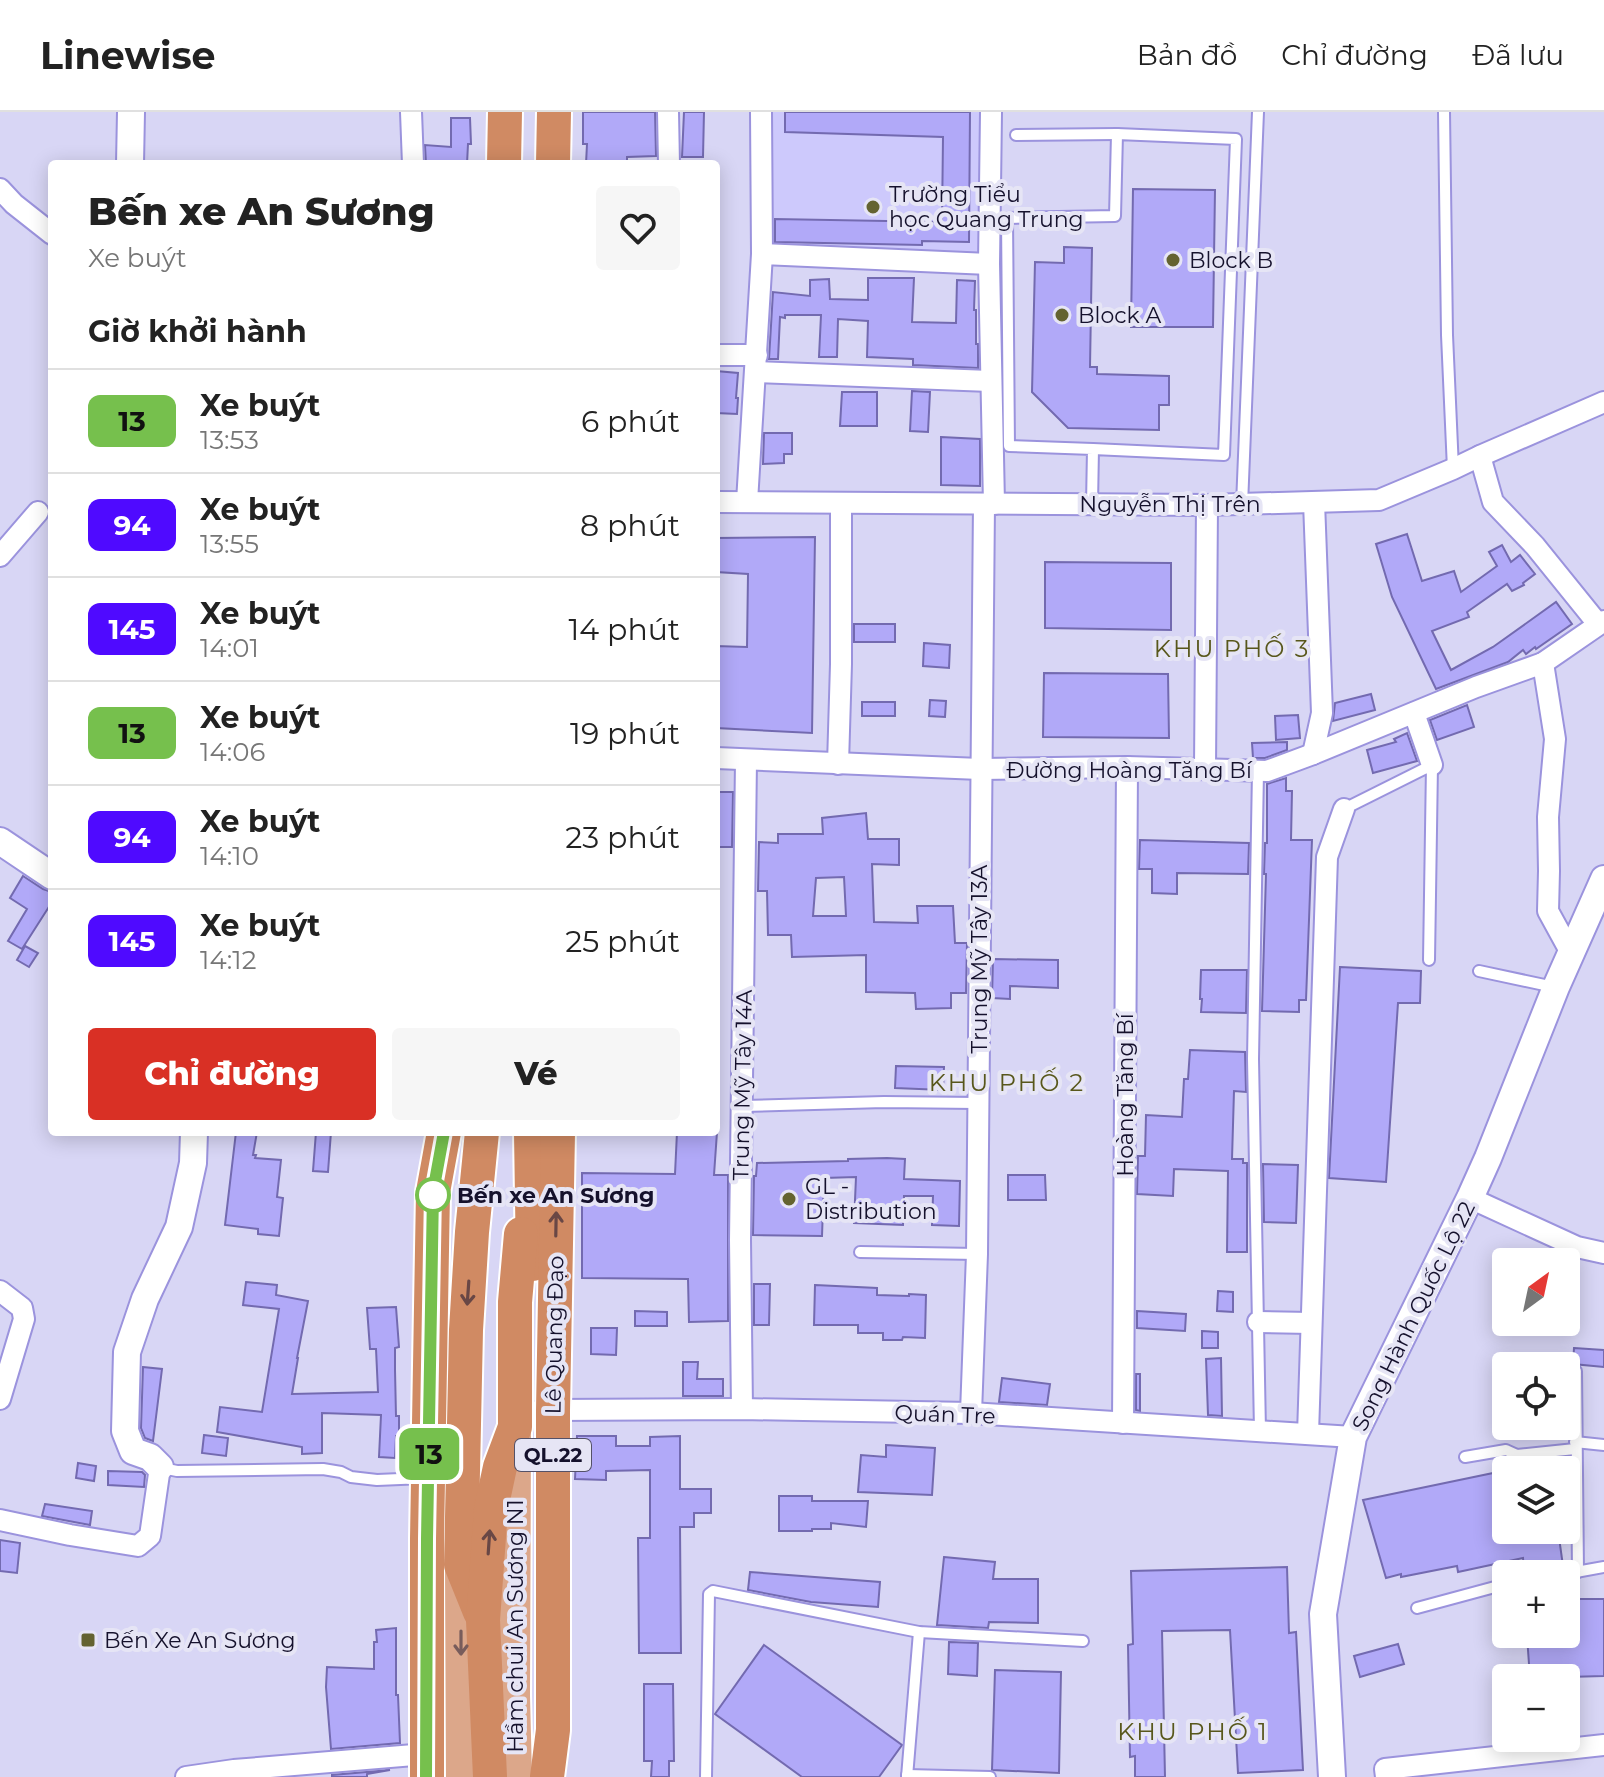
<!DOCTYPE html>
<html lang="vi">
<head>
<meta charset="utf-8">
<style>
	:root { --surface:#fff; --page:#f6f6f6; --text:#222; --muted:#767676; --line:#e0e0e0; --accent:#d93025 }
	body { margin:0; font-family:Montserrat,sans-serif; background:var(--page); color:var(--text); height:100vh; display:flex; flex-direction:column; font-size:30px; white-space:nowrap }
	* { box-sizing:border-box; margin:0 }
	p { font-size:26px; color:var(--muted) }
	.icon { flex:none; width:44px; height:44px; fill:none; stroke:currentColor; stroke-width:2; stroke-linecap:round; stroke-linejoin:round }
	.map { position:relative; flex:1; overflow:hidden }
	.drawer { position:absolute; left:48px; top:48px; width:672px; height:976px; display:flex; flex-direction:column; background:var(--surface); border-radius:8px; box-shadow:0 4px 20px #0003 }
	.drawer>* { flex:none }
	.badge { padding:0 16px; border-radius:12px; font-size:28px; line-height:52px }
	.needle { width:52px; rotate:33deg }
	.buttons { position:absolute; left:1492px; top:1136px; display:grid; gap:16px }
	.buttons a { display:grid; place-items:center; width:88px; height:88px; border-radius:8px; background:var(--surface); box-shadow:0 4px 20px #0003; font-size:40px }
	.map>.badge { position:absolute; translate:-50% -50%; box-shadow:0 0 0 4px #fff }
	h2 { padding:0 40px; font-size:30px; line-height:72px }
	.round { display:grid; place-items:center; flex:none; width:84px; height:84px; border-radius:8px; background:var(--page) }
	.head { display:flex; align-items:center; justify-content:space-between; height:136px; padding:0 40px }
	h1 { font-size:38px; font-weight:800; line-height:60px }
	.primary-button { display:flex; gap:16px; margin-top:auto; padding:16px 40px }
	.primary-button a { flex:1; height:92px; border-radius:8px; background:var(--accent); color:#fff; font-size:32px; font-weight:800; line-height:92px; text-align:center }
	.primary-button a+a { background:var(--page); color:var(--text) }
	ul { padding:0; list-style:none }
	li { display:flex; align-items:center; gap:24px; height:104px; padding:0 40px; border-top:2px solid var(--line) }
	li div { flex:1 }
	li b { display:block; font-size:30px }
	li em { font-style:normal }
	li .badge { min-width:88px; font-weight:700; text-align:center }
	header { display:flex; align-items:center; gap:48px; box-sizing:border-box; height:112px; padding:0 40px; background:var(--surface); border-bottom:2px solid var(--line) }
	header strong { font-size:38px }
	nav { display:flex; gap:44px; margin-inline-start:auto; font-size:28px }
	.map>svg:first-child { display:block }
</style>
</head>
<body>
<header>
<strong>Linewise</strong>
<nav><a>Bản đồ</a><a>Chỉ đường</a><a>Đã lưu</a></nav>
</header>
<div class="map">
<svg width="1604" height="1665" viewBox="0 0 1604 1665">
	<rect width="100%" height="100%" fill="#d8d6f5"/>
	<polygon fill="#cdc9fc" points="767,0 983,0 980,145 764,140"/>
	<g fill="#b1a9f8" stroke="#736ab0" stroke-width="2" fill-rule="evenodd">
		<polygon points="583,0 655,0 656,44 627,45 627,52 586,52 587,32 583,32"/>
		<polygon points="684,0 704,0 703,45 682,45"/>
		<polygon points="785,0 970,0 969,130 922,129 922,133 775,130 775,107 942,110 943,25 785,20"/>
		<polygon points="451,6 470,6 471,32 468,32 467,52 426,52 425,33 451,35"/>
		<polygon points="1133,77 1215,78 1213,215 1131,215"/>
		<polygon points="1064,135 1092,136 1090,255 1097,255 1097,262 1169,264 1169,293 1159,293 1159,318 1068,316 1032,280 1035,150 1064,151"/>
		<polygon points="868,166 914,166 912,210 956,211 957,168 975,169 974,198 976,198 976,232 978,232 978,256 913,253 913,247 867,245 868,209 838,207 837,245 819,245 821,203 785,203 785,206 780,205 778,247 769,247 773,180 810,184 810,168 829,167 830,187 868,188"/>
		<polygon points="716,259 738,261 736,286 738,286 737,302 716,301"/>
		<polygon points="912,279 930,280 928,320 910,319"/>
		<polygon points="842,280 877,280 877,314 840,314"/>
		<polygon points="764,321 792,321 792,342 784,342 784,351 763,352"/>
		<polygon points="941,325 980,327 980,374 941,373"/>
		<polygon points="1407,422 1422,469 1454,459 1461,480 1497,454 1489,440 1502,433 1511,450 1520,443 1535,462 1523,471 1524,473 1512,479 1507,472 1467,500 1469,505 1432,519 1451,558 1493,535 1556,490 1572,512 1536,537 1535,535 1526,542 1523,538 1508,550 1436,577 1392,485 1376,432"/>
		<polygon points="815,425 812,621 716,616 716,534 747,535 748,462 716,460 716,426"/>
		<polygon points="1045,450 1171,451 1171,518 1045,516"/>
		<rect x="854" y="512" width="41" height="18"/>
		<polygon points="924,531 950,533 949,556 923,554"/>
		<polygon points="1044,561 1168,562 1169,626 1043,625"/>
		<polygon points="1371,582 1375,598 1333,609 1335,591"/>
		<polygon points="930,588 946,589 945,605 929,604"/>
		<rect x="862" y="590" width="33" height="14"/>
		<polygon points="1467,593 1474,615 1437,628 1430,608"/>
		<polygon points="1298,603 1300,626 1276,628 1275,604"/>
		<polygon points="1407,621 1417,649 1373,661 1367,638 1396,630 1394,627"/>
		<polygon points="1287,630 1287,638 1265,646 1253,646 1252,631"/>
		<polygon points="1286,666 1286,679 1292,679 1291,728 1312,728 1306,888 1299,888 1299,900 1262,899 1266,762 1264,762 1265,731 1267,731 1267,672"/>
		<polygon points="716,680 733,680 732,735 716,735"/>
		<path d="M 866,701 L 868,727 L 899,727 L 899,753 L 872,752 L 874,810 L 918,811 L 917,794 L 953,794 L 955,831 L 967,831 L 966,881 L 951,881 L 951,896 L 916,897 L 915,881 L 866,880 L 866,843 L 792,845 L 791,823 L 768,823 L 767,779 L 758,779 L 759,730 L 778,731 L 778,722 L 823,722 L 822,706 ZM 844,765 L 846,804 L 813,804 L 816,766 Z"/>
		<polygon points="1140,728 1249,731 1248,762 1177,761 1177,782 1152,781 1152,757 1139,757"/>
		<polygon points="23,764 43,777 52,780 52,790 22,837 8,829 27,797 10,786"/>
		<polygon points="25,834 38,841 29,855 17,848"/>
		<polygon points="993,847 1058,848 1058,876 1010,874 1010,887 992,886"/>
		<polygon points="1340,855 1421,859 1420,891 1398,891 1386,1070 1329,1066"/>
		<polygon points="1201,858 1247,858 1246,901 1201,900 1202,887 1200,887"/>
		<polygon points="1190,938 1245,940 1246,980 1234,979 1232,1047 1243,1047 1243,1051 1247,1051 1247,1140 1227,1140 1228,1059 1174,1057 1173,1084 1137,1082 1138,1044 1145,1044 1146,1003 1182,1005 1184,967 1188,967"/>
		<polygon points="896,954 944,955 943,978 895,976"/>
		<polygon points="236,1020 257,1020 253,1043 256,1043 255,1046 281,1048 277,1085 283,1086 279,1124 258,1122 258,1117 225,1113"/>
		<polygon points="316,1020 331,1020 328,1060 313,1059"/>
		<polygon points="677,1020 717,1020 714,1063 728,1063 728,1209 689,1210 688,1167 582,1166 582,1061 675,1062"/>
		<polygon points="887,1046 905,1047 904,1067 960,1069 959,1114 932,1113 933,1084 904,1084 903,1113 854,1111 856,1065 824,1066 822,1124 753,1123 754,1064 756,1064 757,1051 848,1049 848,1047"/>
		<polygon points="1263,1052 1298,1053 1296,1111 1264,1110"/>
		<polygon points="1008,1063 1045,1063 1046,1088 1008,1088"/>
		<polygon points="246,1170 277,1173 276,1183 308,1189 297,1246 298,1246 292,1282 378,1280 376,1237 370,1237 367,1196 396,1195 399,1235 395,1236 395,1258 396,1304 399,1304 399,1324 396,1324 395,1346 379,1345 381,1303 322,1301 322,1341 302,1342 302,1335 217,1320 220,1295 262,1300 279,1197 243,1193"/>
		<polygon points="754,1172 770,1172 769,1213 754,1213"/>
		<polygon points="815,1173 877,1176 877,1183 909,1184 909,1182 926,1183 925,1226 903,1225 902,1228 883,1228 883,1221 858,1221 858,1213 814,1213"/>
		<polygon points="1218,1179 1233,1180 1233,1200 1217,1199"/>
		<polygon points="635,1199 667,1200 667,1214 635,1214"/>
		<polygon points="1137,1199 1186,1202 1185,1219 1137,1216"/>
		<polygon points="591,1216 617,1216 616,1243 591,1242"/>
		<polygon points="1202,1219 1218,1220 1218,1236 1202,1236"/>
		<polygon points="1574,1236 1604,1238 1604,1255 1573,1252"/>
		<polygon points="1221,1246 1222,1304 1208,1303 1206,1247"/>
		<polygon points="683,1250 698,1250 697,1267 723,1267 723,1284 683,1284"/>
		<polygon points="143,1255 162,1257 153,1329 145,1326 141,1316"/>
		<polygon points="1136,1262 1140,1262 1140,1299 1136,1298"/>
		<polygon points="1002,1266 1050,1272 1047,1293 999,1290"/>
		<polygon points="204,1323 228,1326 226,1344 202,1341"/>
		<polygon points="577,1324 616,1324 616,1334 650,1334 650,1325 680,1324 680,1377 711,1377 711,1401 694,1401 694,1415 680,1415 681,1541 639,1541 638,1426 650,1426 650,1358 606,1359 606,1368 575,1367"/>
		<polygon points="886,1333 935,1336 932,1383 858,1380 861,1343 886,1345"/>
		<polygon points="78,1351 96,1354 94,1369 76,1366"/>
		<polygon points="108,1359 142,1360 145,1363 144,1375 108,1373"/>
		<polygon points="1498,1360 1506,1400 1506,1418 1558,1418 1563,1454 1524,1458 1523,1446 1458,1460 1457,1454 1401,1465 1401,1462 1386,1466 1363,1388"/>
		<polygon points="779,1384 812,1384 812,1389 868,1389 866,1415 831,1411 831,1417 812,1417 812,1419 779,1419"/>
		<polygon points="45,1392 92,1399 90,1413 42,1404"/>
		<polygon points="0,1428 20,1431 17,1461 0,1459"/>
		<polygon points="944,1445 995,1450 993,1467 1038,1467 1038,1511 989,1510 988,1516 937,1513"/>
		<polygon points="1287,1455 1289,1521 1296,1520 1303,1658 1238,1661 1230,1518 1162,1519 1165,1665 1135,1665 1135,1644 1130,1645 1128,1533 1133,1532 1131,1459"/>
		<polygon points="750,1460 880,1470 878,1495 811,1490 748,1478"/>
		<polygon points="1566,1487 1604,1487 1604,1564 1530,1566 1527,1524 1566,1522"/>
		<polygon points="396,1516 396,1583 398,1583 400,1631 331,1637 326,1575 327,1555 374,1557 374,1530 377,1530 376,1518"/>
		<polygon points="949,1530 978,1531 977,1564 948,1562"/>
		<polygon points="1398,1532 1404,1552 1360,1565 1354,1544"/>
		<polygon points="764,1533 902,1633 879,1665 802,1665 715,1602"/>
		<polygon points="995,1558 1061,1560 1059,1661 992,1658"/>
		<polygon points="644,1572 673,1572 674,1649 669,1649 669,1665 651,1665 652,1649 644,1649"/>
		<polygon points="390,1658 367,1662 367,1665 332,1665 332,1663"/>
	</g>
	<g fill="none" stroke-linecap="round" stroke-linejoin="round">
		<g stroke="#9b93dd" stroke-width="14">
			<g id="service">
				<polyline points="1444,0 1447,223 1453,357"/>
				<polyline points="1016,23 1117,22"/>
				<polyline points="1092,392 1093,337 1224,343 1236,27 1117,22 1115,104 1007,106 1009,334 1093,337"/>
				<polyline points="1242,393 1258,0"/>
				<polyline points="1258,659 1253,947 1260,1319"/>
				<polyline points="1344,697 1432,653 1429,848"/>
				<polyline points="1479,859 1554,875"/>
				<polyline points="742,994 884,990 977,991"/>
				<polyline points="860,1140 977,1142"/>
				<polyline points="1576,1259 1578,1460"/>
				<polyline points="1575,1330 1604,1333"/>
				<polyline points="1465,1345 1506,1338 1517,1343 1575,1337"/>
				<polyline points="162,1356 177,1359 323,1357 341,1360 351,1365 377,1368 424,1366"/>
				<polyline points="1565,1462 1604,1455"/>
				<polyline points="1417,1496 1506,1472"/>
				<polyline points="907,1663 990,1665"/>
				<polyline points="706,1665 709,1482 713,1479 919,1520 1083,1529"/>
				<polyline points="907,1665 919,1520"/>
			</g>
		</g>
		<g stroke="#9b93dd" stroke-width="24">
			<g id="minor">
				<polyline points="411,0 413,52"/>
				<polyline points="668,0 669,52"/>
				<polyline points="761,0 762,142"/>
				<polyline points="991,0 989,152 994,392"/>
				<polyline points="0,77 14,92 52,122"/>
				<polyline points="716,243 757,243"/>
				<polyline points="756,260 990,269"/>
				<polyline points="1480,344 1493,390 1535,434 1598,512"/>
				<polyline points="716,390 1207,393 1379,388 1453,357 1480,344 1604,290"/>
				<polyline points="747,390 762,142 989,152"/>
				<polyline points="0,444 38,400"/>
				<polyline points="1543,551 1555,627 1548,705 1549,759 1548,799 1571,841"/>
				<polyline points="1414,601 1432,653"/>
				<polyline points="1313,642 1322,601 1314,390"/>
				<polyline points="716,646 980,657 1127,655 1267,659 1313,642 1476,575 1543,551 1604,509"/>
				<polyline points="838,652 841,552 841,391"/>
				<polyline points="1205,656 1207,393"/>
				<polyline points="1470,1086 1577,1135 1604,1141"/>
				<polyline points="0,1179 22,1196 24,1207 0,1287"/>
				<polyline points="1258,1210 1311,1211"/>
				<polyline points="742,1297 740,1128 746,648"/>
				<polyline points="535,1300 553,1298 742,1297 971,1301 1353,1325"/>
				<polyline points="971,1301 977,1142 984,392"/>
				<polyline points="1123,1311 1127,655"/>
				<polyline points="1308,1322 1327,745 1344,697"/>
				<polyline points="0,1408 70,1423 138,1434 150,1424 160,1355"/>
				<polyline points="186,1665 234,1658 426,1642"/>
				<polyline points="1386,1665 1385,1657 1604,1633"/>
			</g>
		</g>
		<g stroke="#9b93dd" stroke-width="30">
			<g id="tertiary">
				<polyline points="130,52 131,0"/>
				<polyline points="0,729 52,764"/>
				<polyline points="160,1355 150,1345 133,1339 125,1319 127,1240 145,1187 179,1115 193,1051 194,1020"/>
				<polyline points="1332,1665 1323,1502 1353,1325 1470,1086 1488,1046 1556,875 1604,767"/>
			</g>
		</g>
		<g stroke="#fff" stroke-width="36">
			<g id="primary">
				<polyline points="515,1324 514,1584 516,1665"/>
				<polyline points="461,1456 462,1665"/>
			</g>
		</g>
		<g stroke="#fff" stroke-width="38">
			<g id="trunk">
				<polyline points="504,52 505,0"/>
				<polyline points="553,52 554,0"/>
				<polyline points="531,1020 533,1152"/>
				<polyline points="480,1500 461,1453 466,1218 472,1120 482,1020"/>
				<polyline points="427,1665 427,1427 433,1080 444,1020"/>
				<polyline points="490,1665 483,1508 491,1397 500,1355 515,1315 515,1190 521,1122"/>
				<polyline points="547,1665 553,1618 553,1298 558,1020"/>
			</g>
		</g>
		<use href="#service" stroke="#fff" stroke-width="10"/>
		<use href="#minor" stroke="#fff" stroke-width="20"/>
		<use href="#tertiary" stroke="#fff" stroke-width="26"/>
		<use href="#primary" stroke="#dca78a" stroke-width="32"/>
		<use href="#trunk" stroke="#d08a63" stroke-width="34"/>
	</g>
	<defs><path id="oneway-shaft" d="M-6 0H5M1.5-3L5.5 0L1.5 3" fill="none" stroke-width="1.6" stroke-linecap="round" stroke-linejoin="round" transform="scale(2)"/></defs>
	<g stroke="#694745">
		<use href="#oneway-shaft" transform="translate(556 1112) rotate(-89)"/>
		<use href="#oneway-shaft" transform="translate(468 1181) rotate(94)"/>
		<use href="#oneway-shaft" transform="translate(489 1430) rotate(-86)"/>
	</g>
	<use stroke="#785c5b" href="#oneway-shaft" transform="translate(461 1531) rotate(90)"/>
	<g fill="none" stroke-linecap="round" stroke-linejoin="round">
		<g stroke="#fff" stroke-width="18">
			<polyline id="line" points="426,1665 427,1427 433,1080 444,1020"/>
		</g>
		<use href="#line" stroke="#76c04d" stroke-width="12"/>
	</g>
	<g fill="#646330" stroke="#e6e5f5" stroke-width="3">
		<circle cx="873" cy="95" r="8"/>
		<circle cx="1173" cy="148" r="8"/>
		<circle cx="1062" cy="203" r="8"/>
		<circle cx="789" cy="1087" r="8"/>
		<rect x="80" y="1520" width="16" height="16" rx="4"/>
	</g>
	<circle fill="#fff" stroke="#76c04d" stroke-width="4" cx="433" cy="1083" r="16"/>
	<g text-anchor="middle" stroke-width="8" stroke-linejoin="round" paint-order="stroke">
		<rect fill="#e6e5f5" stroke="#545168" stroke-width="2" x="515" y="1327" width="76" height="32" rx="6"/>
		<g font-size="20" font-weight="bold" fill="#15112c">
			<text x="553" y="1350">QL.22</text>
		</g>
		<g font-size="22" fill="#15112c" stroke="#e6e5f5" text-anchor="start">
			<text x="889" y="90">Trường Tiểu<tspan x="889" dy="25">học Quang Trung</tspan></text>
			<text x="1189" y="156">Block B</text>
			<text x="1078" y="211">Block A</text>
			<text x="805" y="1082">GL -<tspan x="805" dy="25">Distribution</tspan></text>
			<text x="104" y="1536">Bến Xe An Sương</text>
		</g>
		<g font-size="22" fill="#15112c" stroke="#e6e5f5">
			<text x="1170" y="400">Nguyễn Thị Trên</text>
			<text x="1129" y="666">Đường Hoàng Tăng Bí</text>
			<text transform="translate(979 847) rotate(-90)" y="8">Trung Mỹ Tây 13A</text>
			<text transform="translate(742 973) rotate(-89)" y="8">Trung Mỹ Tây 14A</text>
			<text transform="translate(1125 983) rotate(-90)" y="8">Hoàng Tăng Bí</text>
			<text transform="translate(1413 1204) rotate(-64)" y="8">Song Hành Quốc Lộ 22</text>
			<text transform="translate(554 1223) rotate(-89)" y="8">Lê Quang Đạo</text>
			<text transform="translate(945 1302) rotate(2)" y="8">Quán Tre</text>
			<text transform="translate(515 1514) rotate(-90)" y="8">Hầm chui An Sương N1</text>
		</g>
		<g font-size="22" font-weight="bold" fill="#15112c" stroke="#e6e5f5" text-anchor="start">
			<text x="457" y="1091">Bến xe An Sương</text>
		</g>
		<g font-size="24" letter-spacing="2" fill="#58571b" stroke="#e6e5f5">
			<text x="1232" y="545">KHU PHỐ 3</text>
			<text x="1007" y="979">KHU PHỐ 2</text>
			<text x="1193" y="1628">KHU PHỐ 1</text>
		</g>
	</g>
</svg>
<div class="buttons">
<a><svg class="needle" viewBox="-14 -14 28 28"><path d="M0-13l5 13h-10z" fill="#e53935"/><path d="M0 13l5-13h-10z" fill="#767676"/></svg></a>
<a><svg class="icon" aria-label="locate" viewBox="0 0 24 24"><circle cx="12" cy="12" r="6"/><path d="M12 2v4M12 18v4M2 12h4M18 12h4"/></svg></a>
<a><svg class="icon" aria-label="layers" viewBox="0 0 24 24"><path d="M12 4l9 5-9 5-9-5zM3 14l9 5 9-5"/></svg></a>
<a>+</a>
<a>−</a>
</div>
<b class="badge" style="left:429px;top:1342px;background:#76c04d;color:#111">13</b>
<section class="drawer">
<div class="head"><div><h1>Bến xe An Sương</h1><p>Xe buýt</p></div><a class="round"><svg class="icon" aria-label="heart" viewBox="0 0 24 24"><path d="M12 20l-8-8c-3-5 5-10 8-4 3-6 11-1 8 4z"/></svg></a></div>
<h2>Giờ khởi hành</h2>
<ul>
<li><span class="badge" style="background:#76c04d;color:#111">13</span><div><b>Xe buýt</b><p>13:53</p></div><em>6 phút</em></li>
<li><span class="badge" style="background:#4f0aff;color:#fff">94</span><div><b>Xe buýt</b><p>13:55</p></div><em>8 phút</em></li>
<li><span class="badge" style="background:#4f0aff;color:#fff">145</span><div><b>Xe buýt</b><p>14:01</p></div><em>14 phút</em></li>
<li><span class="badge" style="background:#76c04d;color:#111">13</span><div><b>Xe buýt</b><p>14:06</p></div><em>19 phút</em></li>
<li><span class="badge" style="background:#4f0aff;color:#fff">94</span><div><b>Xe buýt</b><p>14:10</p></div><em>23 phút</em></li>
<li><span class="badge" style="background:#4f0aff;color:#fff">145</span><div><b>Xe buýt</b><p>14:12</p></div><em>25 phút</em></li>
</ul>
<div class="primary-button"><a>Chỉ đường</a><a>Vé</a></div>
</section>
</div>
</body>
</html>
